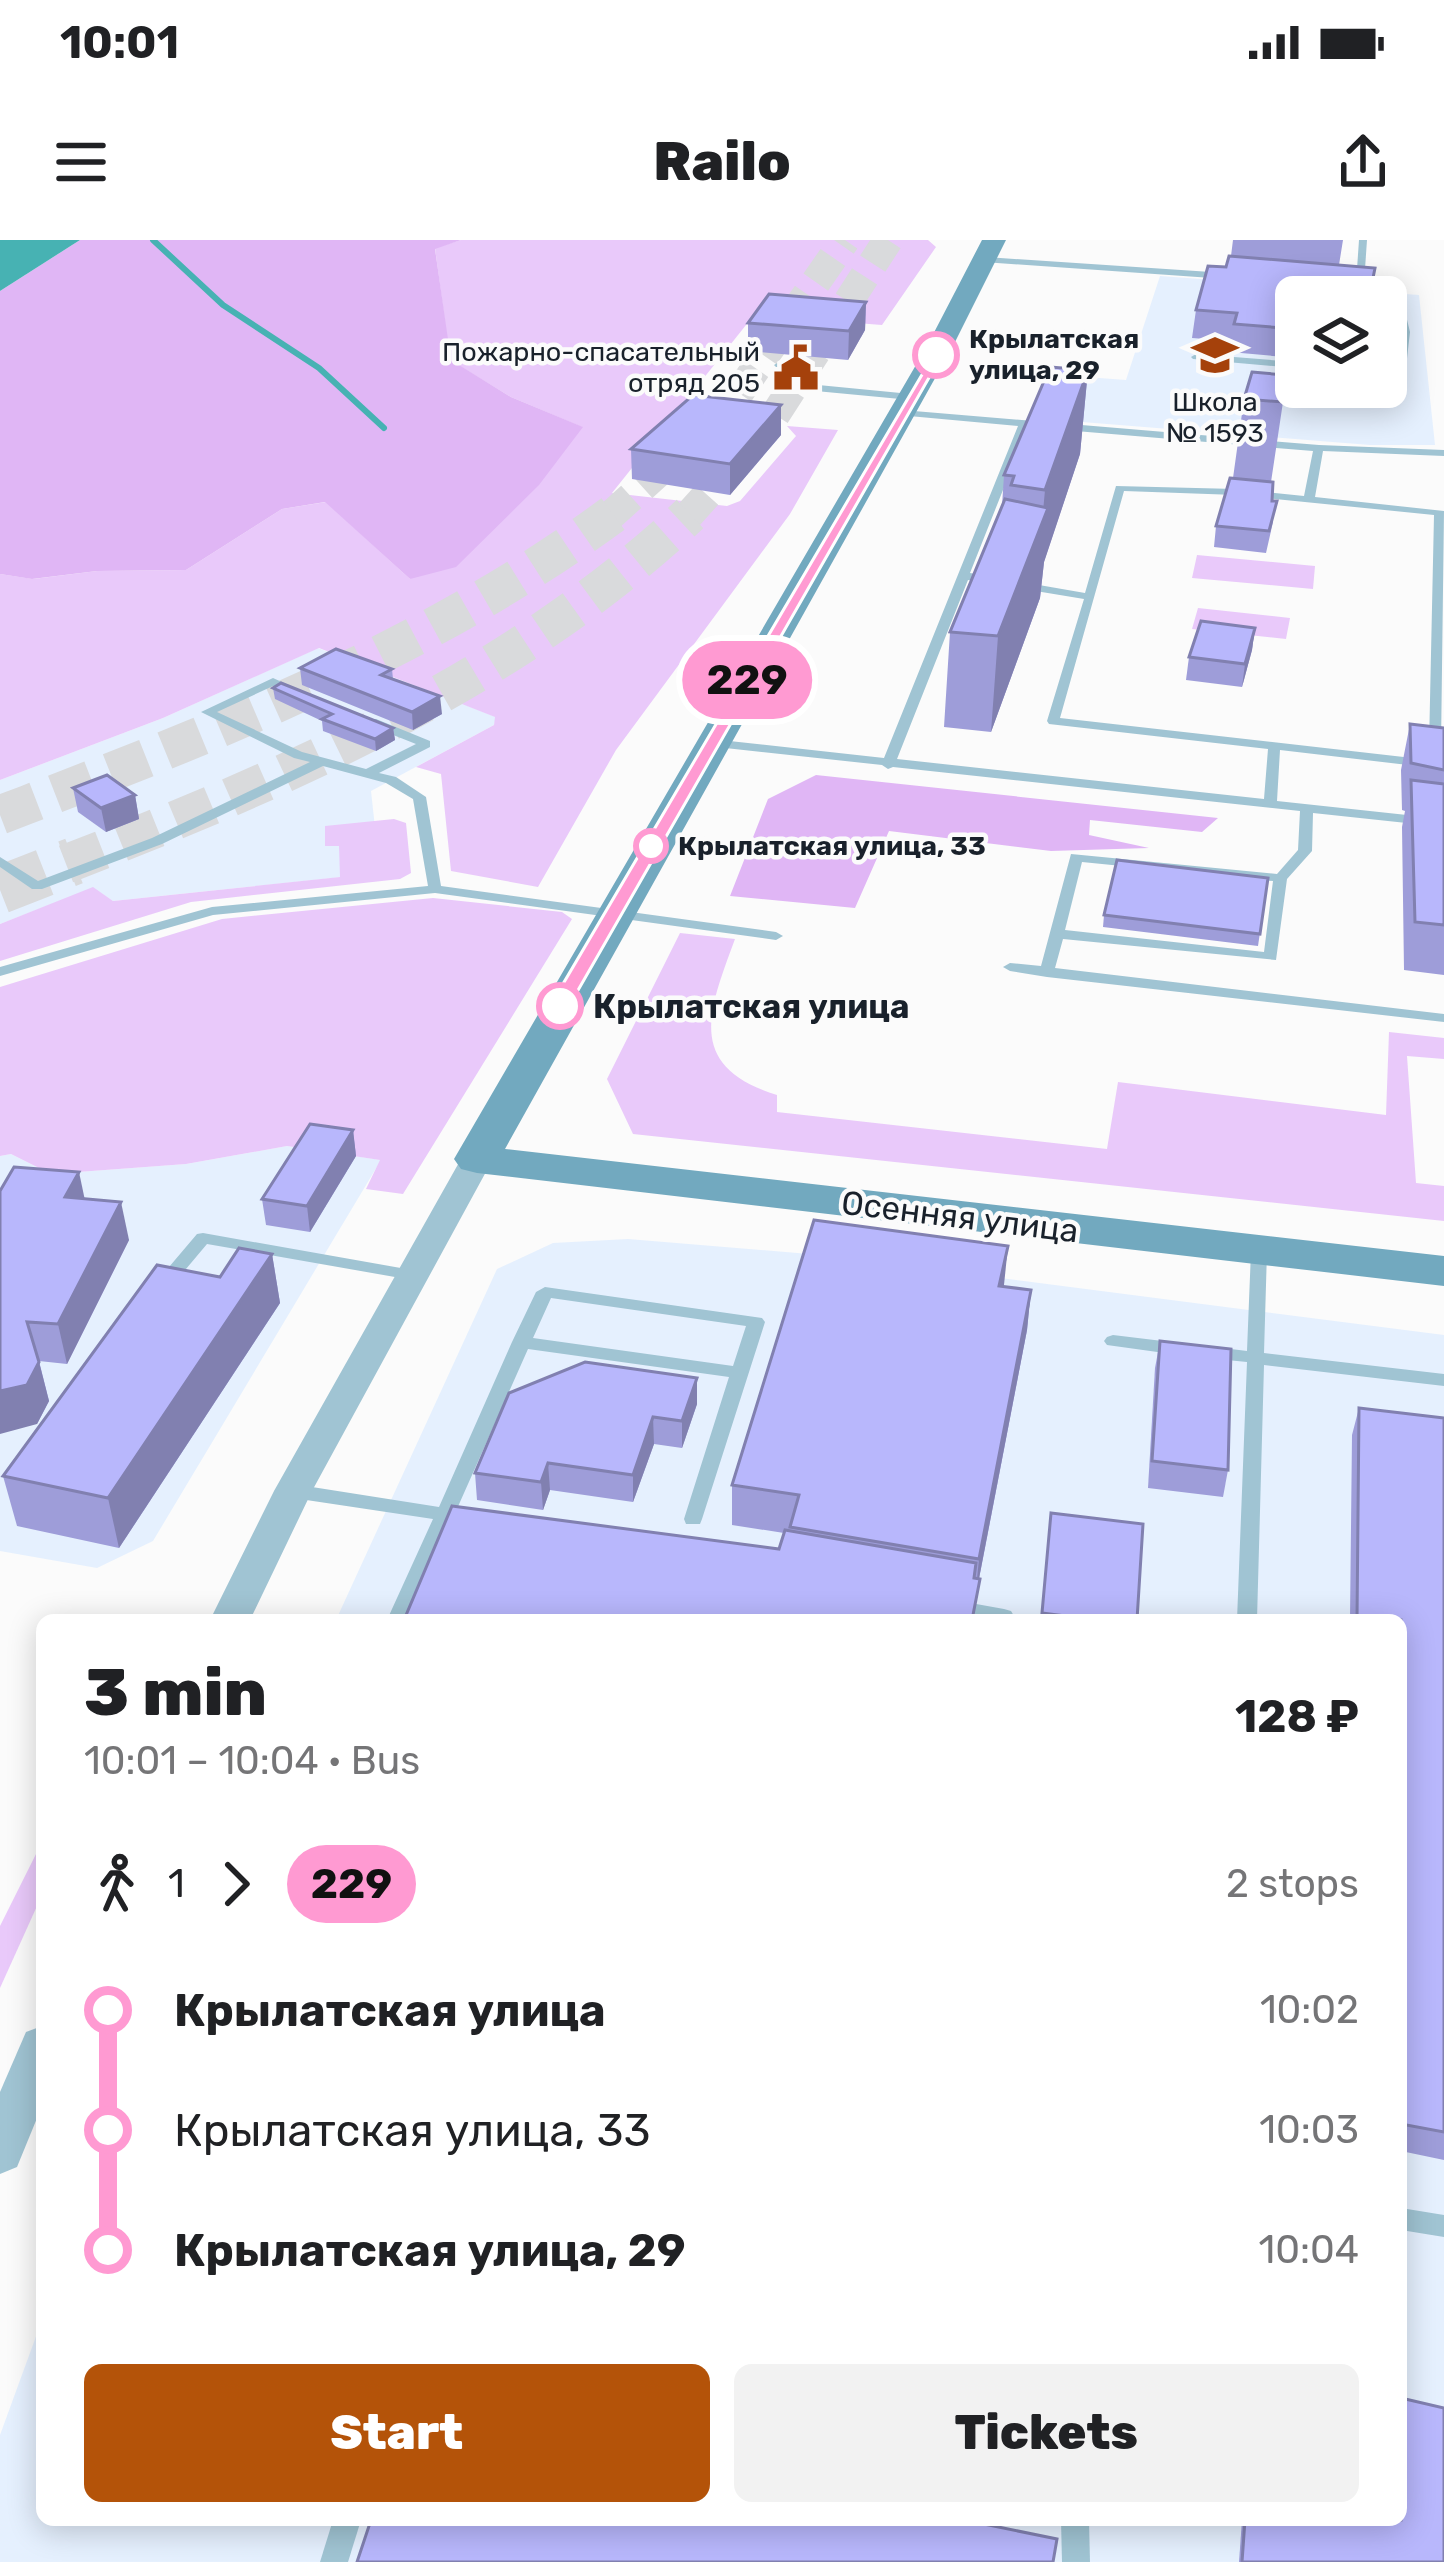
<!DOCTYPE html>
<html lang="en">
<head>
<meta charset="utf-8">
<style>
	:root { --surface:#fff; --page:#f2f2f2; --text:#202124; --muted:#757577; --accent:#b45309 }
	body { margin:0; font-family:Rubik,sans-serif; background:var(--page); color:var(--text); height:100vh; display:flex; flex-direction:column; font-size:45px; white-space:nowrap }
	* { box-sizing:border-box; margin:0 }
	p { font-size:39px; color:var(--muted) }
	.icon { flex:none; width:66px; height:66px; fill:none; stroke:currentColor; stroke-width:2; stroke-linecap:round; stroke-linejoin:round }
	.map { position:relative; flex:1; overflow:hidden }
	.details { position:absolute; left:36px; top:1374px; width:1371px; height:912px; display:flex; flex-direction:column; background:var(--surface); border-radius:18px; box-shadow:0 6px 30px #0003 }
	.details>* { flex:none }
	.badge { padding:0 24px; border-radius:39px; font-size:42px; line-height:78px }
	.fabs { position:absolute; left:1275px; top:36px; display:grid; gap:24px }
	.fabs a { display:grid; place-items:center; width:132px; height:132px; border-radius:18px; background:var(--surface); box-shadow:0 6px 30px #0003; font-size:60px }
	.map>.badge { position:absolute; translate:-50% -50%; box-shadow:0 0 0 6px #fff }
	.legs { display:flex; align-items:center; gap:18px; height:132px; padding:0 48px; font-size:39px }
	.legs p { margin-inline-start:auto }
	.headline { display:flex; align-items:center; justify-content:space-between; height:204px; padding:0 48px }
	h1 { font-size:66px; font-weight:800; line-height:90px }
	.cta { display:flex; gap:24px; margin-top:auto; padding:24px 48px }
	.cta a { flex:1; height:138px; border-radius:18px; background:var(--accent); color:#fff; font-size:48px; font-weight:800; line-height:138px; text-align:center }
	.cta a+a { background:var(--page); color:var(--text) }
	ul { padding:0 48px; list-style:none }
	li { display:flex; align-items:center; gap:42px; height:120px; font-size:45px }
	li i { display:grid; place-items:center; width:18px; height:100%; margin:0 15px; background:currentColor }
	li i::after { content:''; width:30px; height:30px; margin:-15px; border:9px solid; border-radius:50%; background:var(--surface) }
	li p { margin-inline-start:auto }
	li:first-child i { background:linear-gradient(#0000 50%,currentColor 0) }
	li:last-child i { background:linear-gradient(currentColor 50%,#0000 0) }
	.status { display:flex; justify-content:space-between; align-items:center; height:84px; padding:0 60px; background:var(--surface); direction:ltr }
	.status svg { height:33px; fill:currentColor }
	header { display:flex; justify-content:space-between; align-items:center; height:156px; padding:0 48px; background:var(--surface); font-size:54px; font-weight:800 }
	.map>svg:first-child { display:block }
</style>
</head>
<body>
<div class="status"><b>10:01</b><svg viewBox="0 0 49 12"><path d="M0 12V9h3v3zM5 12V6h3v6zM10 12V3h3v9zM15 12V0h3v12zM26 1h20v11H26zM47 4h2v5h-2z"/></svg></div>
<header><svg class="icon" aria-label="menu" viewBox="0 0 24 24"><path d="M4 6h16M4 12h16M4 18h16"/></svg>Railo<svg class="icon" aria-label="share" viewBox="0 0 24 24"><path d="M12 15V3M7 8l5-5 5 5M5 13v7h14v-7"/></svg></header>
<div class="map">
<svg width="1444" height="2322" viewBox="0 0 1444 2322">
	<rect width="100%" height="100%" fill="#fbfbfb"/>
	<g fill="#e5f0fe" fill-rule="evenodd">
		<path d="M 1160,36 L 1419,55 L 1435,205 L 1370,205 L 1057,180 L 1073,136 L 1126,140 ZM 1296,57 L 1386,57 L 1386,147 L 1296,147 Z"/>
		<polygon points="318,408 496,477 494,485 371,551 380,633 113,661 93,648 0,684 0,540 163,478"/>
		<polygon points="287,906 381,920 153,1301 97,1328 0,1311 0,916 11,914 51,934 186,924"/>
		<polygon points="628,999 821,1015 1444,1095 1444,2322 0,2322 0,2195 42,2080 42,2280 1401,2280 1401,1380 336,1380 497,1029 553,1003"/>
	</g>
	<g fill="#e9c9fa">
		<polygon points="461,0 928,0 936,7 882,85 754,75 612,253 727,266 740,261 796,196 787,186 838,190 790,274 616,510 538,647 451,631 441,534 416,527 494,485 495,477 319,408 163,478 0,540 0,334 33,339 97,331 186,330 282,269 326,262 410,339 582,187 511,157 450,120 435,8"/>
		<polygon points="1197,315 1315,326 1313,349 1192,338"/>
		<polygon points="1198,368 1290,378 1286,399 1192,389"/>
		<polygon points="394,579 406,583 411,633 400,639 191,662 0,721 0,684 93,647 113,661 340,637 339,606 325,606 325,586"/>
		<polygon points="433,658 562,672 572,679 403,954 366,949 380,920 287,906 186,924 51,934 11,914 0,916 0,747 222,679"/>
		<path d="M 680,693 L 735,699 C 709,770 684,826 777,855 L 777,872 L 1107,909 L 1118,842 L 1386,875 L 1389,792 L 1444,798 L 1444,819 L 1407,816 L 1416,943 L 1444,946 L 1444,981 L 633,894 L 607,839 Z"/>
		<polygon points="42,1602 42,1655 0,1748 0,1686"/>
	</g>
	<g fill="#e0b6f5">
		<polygon points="80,0 461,0 435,9 451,120 511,157 583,187 539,245 456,327 410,339 325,262 282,269 186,330 97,331 32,339 0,334 0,51"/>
		<polygon points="816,535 1218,578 1202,592 1090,580 1089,595 1149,608 1051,611 889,591 855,668 730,656 768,559"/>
	</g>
	<polygon fill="#47b2b3" points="0,0 80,0 0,51"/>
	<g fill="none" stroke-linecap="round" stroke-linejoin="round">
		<polyline stroke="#47b2b3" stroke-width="6" points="153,0 223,65 319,128 384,188"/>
		<g stroke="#d9dadc" stroke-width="30" stroke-dasharray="30 15" stroke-linecap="butt">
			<polyline points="609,277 727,170 845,0"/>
			<polyline points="687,277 766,189 888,0"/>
		</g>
		<g stroke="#d9dadc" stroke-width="39" stroke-dasharray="39 20" stroke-linecap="butt">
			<path d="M 0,575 C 214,493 428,410 613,274"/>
			<path d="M 66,624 C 286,539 516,438 690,274"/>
		</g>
		<polyline stroke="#d9dadc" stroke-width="48" stroke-dasharray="48 24" stroke-linecap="butt" points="0,650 74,621"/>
		<g fill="#a0c4d3" fill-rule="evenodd">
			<polygon points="1359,0 1367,0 1365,29 1378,44 1375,46 1402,59 1410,92 1405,136 1386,136 1386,130 1397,131 1400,92 1394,60 1363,46 1369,44 1357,29"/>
			<polygon points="986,17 1226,33 1230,36 1226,39 983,22"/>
			<polygon points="1196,114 1296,122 1296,128 1193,119 1191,117"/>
			<polygon points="779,122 808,144 911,154 916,157 911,160 805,150 776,127 774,125"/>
			<path d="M 902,170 L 1319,205 L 1444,210 L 1444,216 L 1323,211 L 1315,257 L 1444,271 L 1441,506 L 1435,510 L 1429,506 L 1434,275 L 1236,255 L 1124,251 L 1060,478 L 1430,520 L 1430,526 L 1425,527 L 1280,510 L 1277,561 L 1444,579 L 1444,587 L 1313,573 L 1312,611 L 1287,639 L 1276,720 L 1063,699 L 1055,728 L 1444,774 L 1444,782 L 1047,737 L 1010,731 L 1003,727 L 1010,723 L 1041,726 L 1071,614 L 1277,634 L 1298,610 L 1300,571 L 893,527 L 888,529 L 882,525 L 707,506 L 707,500 L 711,499 L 884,518 L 1018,186 L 898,175 L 898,171 ZM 1028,187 L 1313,211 L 1304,256 L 1236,249 L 1116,246 L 1085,353 L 970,333 ZM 968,340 L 1084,359 L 1047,481 L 1049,484 L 1268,509 L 1264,559 L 897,519 ZM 1082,622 L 1273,641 L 1264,712 L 1065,690 Z"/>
			<polygon points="273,438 308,454 302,458 273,446 217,472 302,512 366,529 416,504 368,485 368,479 376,479 430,501 430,507 379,533 396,537 426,557 441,646 776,692 783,696 776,700 435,653 213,675 0,736 0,727 212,667 428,646 413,559 386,543 323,526 162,604 42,649 32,649 0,627 0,617 38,641 152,598 310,522 294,518 201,472"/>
			<polygon points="203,993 412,1030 420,1035 412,1040 207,1004 170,1048 158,1048 155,1044 158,1040 197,994"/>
			<polygon points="1259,1006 1267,1011 1264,1113 1444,1134 1444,1146 1264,1125 1257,1380 1237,1380 1247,1122 1207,1118 1198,1112 1207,1106 1247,1111 1251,1011"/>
			<path d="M 545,1047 L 762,1078 L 765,1082 L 702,1279 L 700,1284 L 686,1284 L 684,1279 L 729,1137 L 528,1109 L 456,1271 L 458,1275 L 451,1281 L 407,1380 L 387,1380 L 433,1279 L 293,1258 L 284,1251 L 293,1244 L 439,1267 L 512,1102 L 536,1052 ZM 551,1058 L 746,1086 L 733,1126 L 533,1098 Z"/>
			<polygon points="1113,1095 1179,1103 1188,1109 1179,1115 1107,1105 1104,1101 1107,1097"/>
			<polygon points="954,1360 1004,1369 1011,1371 1014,1376 1012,1380 986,1380 947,1372 944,1367 947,1362"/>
			<polygon points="1401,1968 1444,1975 1444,1997 1401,1990"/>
			<polygon points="333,2280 361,2280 348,2322 320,2322"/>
			<polygon points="1061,2280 1089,2280 1090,2322 1062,2322"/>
		</g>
		<g fill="#a0c4d3" fill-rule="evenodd">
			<polygon points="477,909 493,919 312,1251 250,1380 210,1380 274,1251 461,919"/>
			<polygon points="42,1786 42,1866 17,1927 0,1934 0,1852 26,1792"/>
		</g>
		<polygon fill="#72a9bf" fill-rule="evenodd" points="982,0 1006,0 953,106 505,909 1444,1016 1444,1046 477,933 461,929 454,919 927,106"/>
	</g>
	<g fill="#9e9dd9">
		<polygon points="1233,0 1343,0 1339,25 1296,57 1296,118 1230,112 1232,101 1192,98 1196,70 1226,27 1231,16"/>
		<polygon points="866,62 865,90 848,120 748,111 748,83"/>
		<polygon points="1088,130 1080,214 1044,322 1040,358 991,492 944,487 950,392 1002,266 1004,235"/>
		<polygon points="1244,159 1283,162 1271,242 1273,282 1266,313 1214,307 1216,286 1233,238"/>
		<polygon points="781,195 730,255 632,239 631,209"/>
		<polygon points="1255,388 1252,410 1242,447 1186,440 1189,417"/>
		<polygon points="300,428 392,429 393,439 442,474 413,490 302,445"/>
		<polygon points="273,448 393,488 395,500 376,511 323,491 322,481 275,459"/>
		<polygon points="1410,484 1444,488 1444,735 1404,730 1402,587 1405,571 1402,570 1401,530"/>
		<polygon points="73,548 135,555 139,579 106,592 78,572"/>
		<polygon points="1268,638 1258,706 1103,687 1104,675"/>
		<polygon points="353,890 356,916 310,992 266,985 262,959"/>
		<polygon points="0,951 85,959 129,1000 67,1124 39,1121 49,1161 37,1184"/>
		<polygon points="272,1014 280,1063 119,1308 17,1286 3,1236 220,1037"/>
		<polygon points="1004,1047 1031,1050 1027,1090 979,1339 784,1293 732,1285 732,1245"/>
		<polygon points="1160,1101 1228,1230 1223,1257 1148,1248 1155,1128"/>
		<polygon points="697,1138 697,1164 682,1208 654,1204 633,1262 550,1250 543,1270 477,1260 475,1233"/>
		<polygon points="1359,1168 1444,1178 1444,1920 1401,1911 1401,1380 1350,1380 1352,1195"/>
		<polygon points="1051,1273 1137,1380 1041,1380"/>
		<polygon points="1242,2280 1401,2280 1444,2322 1239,2322"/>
	</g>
	<g fill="#8180b0">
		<polygon points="866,62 865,90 848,120 849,91"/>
		<polygon points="1088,130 1080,214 1044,322 1040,358 991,492 998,396 1042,283 1045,250"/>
		<polygon points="781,165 781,195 730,255 730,224"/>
		<polygon points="1255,388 1252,410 1242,447 1245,424"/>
		<polygon points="440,456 442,474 413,490 412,472"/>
		<polygon points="393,488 395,500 376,511 375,499"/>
		<polygon points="135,555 139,579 106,592 101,568"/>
		<polygon points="353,890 356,916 310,992 307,966"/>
		<polygon points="79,932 87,970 65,957"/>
		<polygon points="121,962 129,1000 67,1124 58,1084"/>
		<polygon points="1008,1006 1004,1045 996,1085 999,1046"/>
		<polygon points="272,1014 280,1063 119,1308 108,1258"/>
		<polygon points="1031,1050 1027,1090 975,1359 979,1319"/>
		<polygon points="39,1122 49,1161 37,1184 0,1194 0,1151"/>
		<polygon points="697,1138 697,1164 682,1208 682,1181"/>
		<polygon points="653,1177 654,1204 633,1262 633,1235"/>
		<polygon points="548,1223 550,1250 543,1270 541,1242"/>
	</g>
	<g fill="#b8b7fc" stroke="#8180b0" stroke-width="3">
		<polygon points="1229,16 1375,28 1373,38 1389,39 1386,61 1386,57 1296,57 1296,89 1234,84 1237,73 1196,70 1208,26 1226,27"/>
		<polygon points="769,54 866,62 849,91 748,83"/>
		<polygon points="1050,127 1088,130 1045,250 1011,245 1014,236 1004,235"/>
		<polygon points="1252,132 1285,135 1283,162 1244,159"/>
		<polygon points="693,155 781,165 730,224 631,209"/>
		<polygon points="1230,238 1273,242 1272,261 1277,261 1269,291 1216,286"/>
		<polygon points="1005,259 1048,268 998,396 950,392"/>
		<polygon points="1201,381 1255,388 1245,424 1189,417"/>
		<polygon points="336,409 392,429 381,435 440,456 412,472 300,428"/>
		<polygon points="281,443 393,488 375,499 322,479 332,474 273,448"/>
		<polygon points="1410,484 1444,488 1444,530 1411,523"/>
		<polygon points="107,535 135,555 101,568 73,548"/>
		<polygon points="1411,540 1444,544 1444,685 1415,682"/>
		<polygon points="1117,620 1268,638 1260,694 1104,675"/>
		<polygon points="310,884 353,890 307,966 262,959"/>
		<polygon points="14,927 79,932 65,957 121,962 58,1084 27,1082 39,1122 27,1145 0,1151 0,951"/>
		<polygon points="814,980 1008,1006 999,1046 1031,1050 979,1319 790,1287 799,1255 732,1245"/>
		<polygon points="239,1008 272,1014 108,1258 3,1236 157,1025 220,1037"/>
		<polygon points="1160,1101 1231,1109 1228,1230 1152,1221"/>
		<polygon points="585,1122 697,1138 682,1181 653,1177 633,1235 548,1223 541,1242 475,1233 509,1153"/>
		<polygon points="1359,1168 1444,1178 1444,1892 1401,1884 1401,1380 1357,1380"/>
		<polygon points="452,1266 779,1309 785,1290 976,1323 974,1338 980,1339 972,1380 404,1380"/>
		<polygon points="1051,1273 1143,1284 1137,1380 1097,1380 1042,1373"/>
		<polygon points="1401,2158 1444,2168 1444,2322 1242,2322 1245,2280 1401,2280"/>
		<polygon points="371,2280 974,2280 974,2282 1057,2299 1053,2322 357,2322"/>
	</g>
	<polygon fill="#ff9ad2" stroke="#fff" stroke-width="3" points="936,111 942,115 569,766 553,770 550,766"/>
	<defs>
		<g id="school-bare" transform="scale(3.6)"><path d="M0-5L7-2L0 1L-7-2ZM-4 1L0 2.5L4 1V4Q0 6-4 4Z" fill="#a5410b" stroke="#fbfbfb" stroke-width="2.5" paint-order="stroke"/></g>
		<g id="civic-bare" transform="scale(3.6)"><path d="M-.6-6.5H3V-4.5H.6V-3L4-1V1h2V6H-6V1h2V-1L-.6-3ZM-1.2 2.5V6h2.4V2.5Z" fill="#a5410b" stroke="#fbfbfb" stroke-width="2.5" paint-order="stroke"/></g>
	</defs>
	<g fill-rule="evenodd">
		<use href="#school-bare" x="1215" y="115"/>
		<use href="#civic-bare" x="796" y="128"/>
	</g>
	<g fill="#fff" stroke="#ff9ad2" stroke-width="6">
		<circle cx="936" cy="115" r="21"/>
		<circle cx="651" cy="606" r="15"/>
		<circle cx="560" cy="766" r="21"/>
	</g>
	<g text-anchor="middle" stroke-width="9" stroke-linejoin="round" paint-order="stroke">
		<g font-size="27" font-weight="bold" fill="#19212b" stroke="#fbfbfb" text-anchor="start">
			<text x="969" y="108">Крылатская<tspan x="969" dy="31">улица, 29</tspan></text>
			<text x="678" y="615">Крылатская улица, 33</text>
		</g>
		<g font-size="27" fill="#19212b" stroke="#fbfbfb" text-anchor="end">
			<text x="760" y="121">Пожарно-спасательный<tspan x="760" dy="31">отряд 205</tspan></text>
			<text x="1215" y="171" text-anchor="middle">Школа<tspan x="1215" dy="31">№ 1593</tspan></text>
		</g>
		<g font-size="33" font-weight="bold" fill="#19212b" stroke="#fbfbfb" text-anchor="start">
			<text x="593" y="778">Крылатская улица</text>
		</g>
		<g font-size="33" fill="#19212b" stroke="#fbfbfb">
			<text transform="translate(960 976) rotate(7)" y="12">Осенняя улица</text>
		</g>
	</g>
</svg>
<div class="fabs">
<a><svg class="icon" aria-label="layers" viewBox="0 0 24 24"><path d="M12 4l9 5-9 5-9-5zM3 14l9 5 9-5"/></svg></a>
</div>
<b class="badge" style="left:747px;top:440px;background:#ff9ad2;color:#111">229</b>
<section class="details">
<div class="headline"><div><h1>3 min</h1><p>10:01 – 10:04 · Bus</p></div><b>128 ₽</b></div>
<div class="legs"><svg class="icon" aria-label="walk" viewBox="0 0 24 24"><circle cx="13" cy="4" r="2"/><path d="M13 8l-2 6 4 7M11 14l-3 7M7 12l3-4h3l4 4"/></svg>1<svg class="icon" aria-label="forward" viewBox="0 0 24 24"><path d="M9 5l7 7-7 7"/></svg><b class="badge" style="background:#ff9ad2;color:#111">229</b><p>2 stops</p></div>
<ul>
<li><i style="color:#ff9ad2"></i><b>Крылатская улица</b><p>10:02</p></li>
<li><i style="color:#ff9ad2"></i><span>Крылатская улица, 33</span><p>10:03</p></li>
<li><i style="color:#ff9ad2"></i><b>Крылатская улица, 29</b><p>10:04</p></li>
</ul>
<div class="cta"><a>Start</a><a>Tickets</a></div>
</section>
</div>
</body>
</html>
